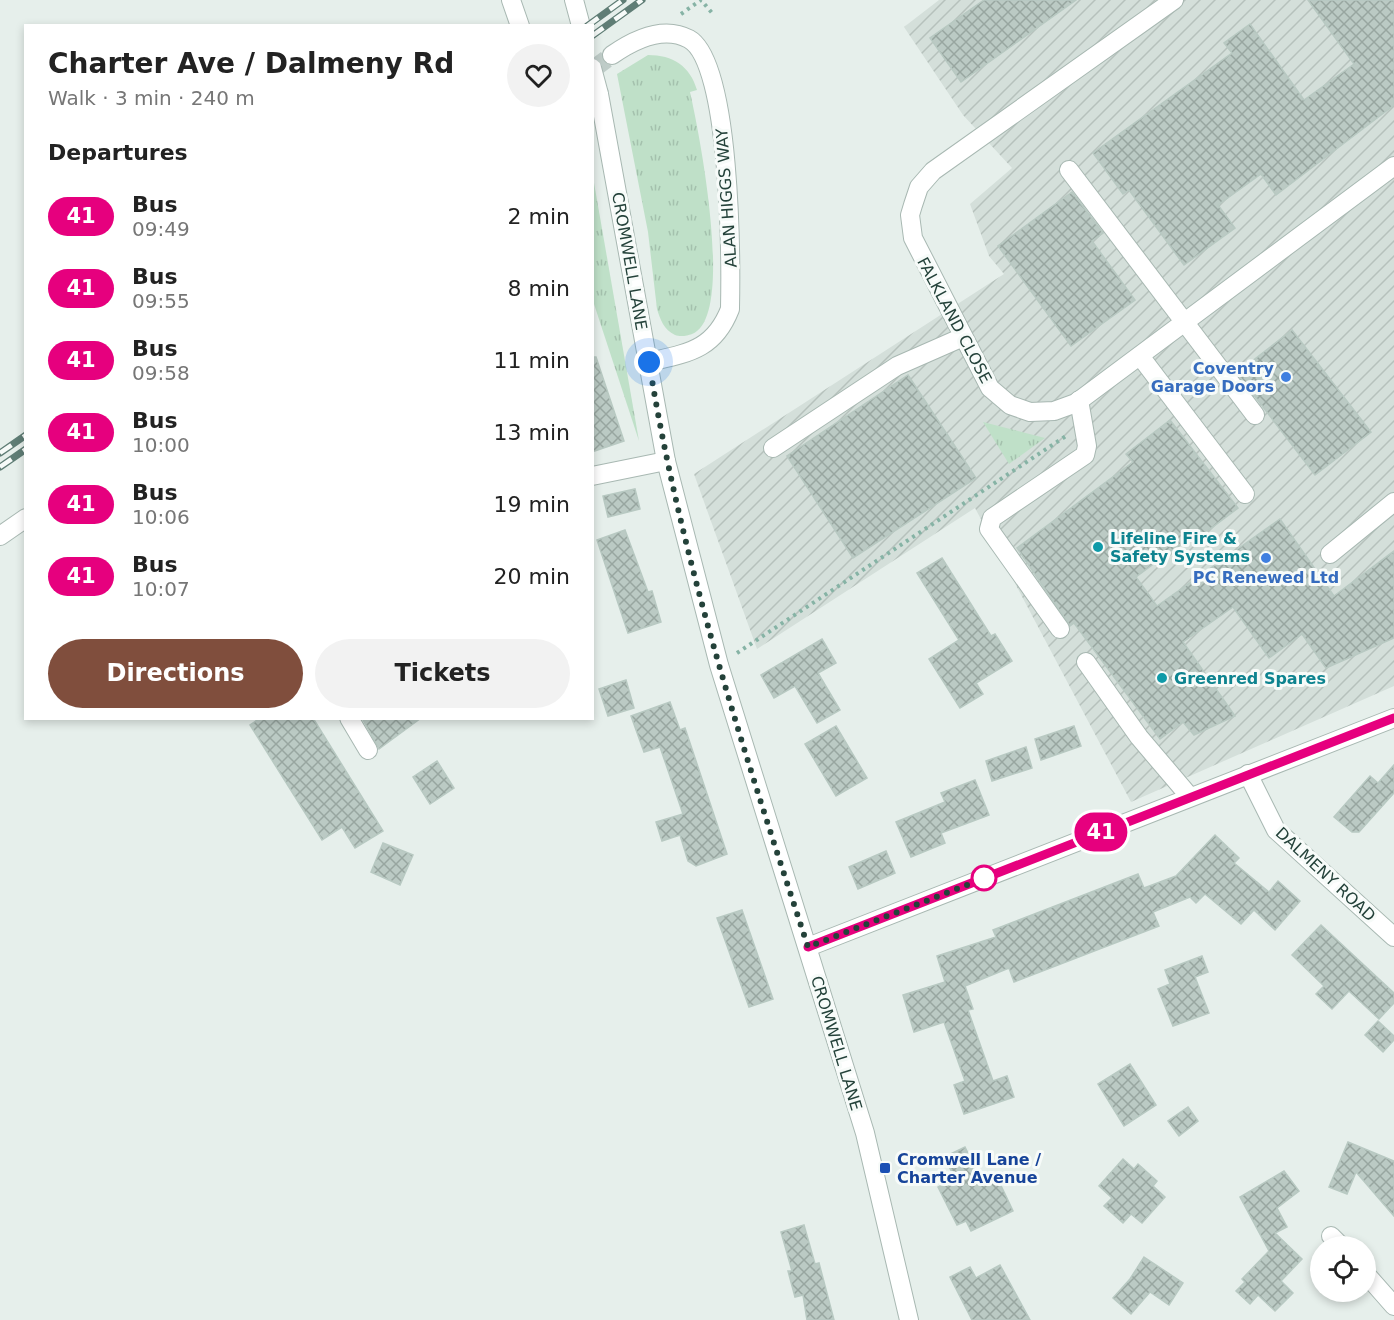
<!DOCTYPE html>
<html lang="en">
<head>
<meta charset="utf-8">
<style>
	:root { --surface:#fff; --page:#f2f2f2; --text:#222; --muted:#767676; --accent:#804e3d }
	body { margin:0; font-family:"DejaVu Sans",sans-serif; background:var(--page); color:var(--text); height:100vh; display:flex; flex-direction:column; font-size:22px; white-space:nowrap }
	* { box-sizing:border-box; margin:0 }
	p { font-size:20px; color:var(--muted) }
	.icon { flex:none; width:33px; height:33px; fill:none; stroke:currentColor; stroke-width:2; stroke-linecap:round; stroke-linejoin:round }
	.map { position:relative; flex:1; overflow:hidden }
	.side { position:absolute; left:24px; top:24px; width:570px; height:696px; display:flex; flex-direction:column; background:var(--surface); border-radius:0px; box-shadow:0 3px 9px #0003 }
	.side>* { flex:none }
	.badge { padding:0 12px; border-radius:20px; font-size:21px; line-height:39px }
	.tools { position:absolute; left:1310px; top:1236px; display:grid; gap:12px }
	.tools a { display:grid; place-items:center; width:66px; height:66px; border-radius:50%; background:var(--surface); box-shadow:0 3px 9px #0003; font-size:30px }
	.you { position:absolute; width:30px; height:30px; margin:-15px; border:4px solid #fff; border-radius:50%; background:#1a73e8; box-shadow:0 0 0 9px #1a73e833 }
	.map>.badge { position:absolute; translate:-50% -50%; box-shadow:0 0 0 3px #fff }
	h2 { padding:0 24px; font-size:22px; line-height:54px }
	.round { display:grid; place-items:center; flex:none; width:63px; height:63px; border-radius:32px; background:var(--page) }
	.overview { display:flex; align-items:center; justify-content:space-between; height:102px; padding:0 24px }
	h1 { font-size:28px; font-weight:700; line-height:45px }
	.cta { display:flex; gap:12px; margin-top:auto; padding:12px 24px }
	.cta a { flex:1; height:69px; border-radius:36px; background:var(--accent); color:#fff; font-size:24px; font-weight:700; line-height:69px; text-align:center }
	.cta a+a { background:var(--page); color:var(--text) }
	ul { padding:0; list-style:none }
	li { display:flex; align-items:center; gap:18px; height:72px; padding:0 24px }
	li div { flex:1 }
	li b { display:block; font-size:22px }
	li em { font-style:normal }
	li .badge { min-width:66px; font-weight:700; text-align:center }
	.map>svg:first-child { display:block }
</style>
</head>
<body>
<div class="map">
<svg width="1394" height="1320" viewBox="0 0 1394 1320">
	<defs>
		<pattern id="industrial-furrows" width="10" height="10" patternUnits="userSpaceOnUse" patternTransform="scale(1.5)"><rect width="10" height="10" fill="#d4dfda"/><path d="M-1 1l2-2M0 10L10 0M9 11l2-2" fill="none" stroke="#b6c1bc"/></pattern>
		<pattern id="grass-tufts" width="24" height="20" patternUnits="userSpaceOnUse" patternTransform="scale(1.5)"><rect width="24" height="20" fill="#bfe0c8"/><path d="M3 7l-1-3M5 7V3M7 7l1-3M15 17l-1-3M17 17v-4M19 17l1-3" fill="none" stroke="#a4c1ad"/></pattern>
		<pattern id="building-cross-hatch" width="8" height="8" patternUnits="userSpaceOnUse" patternTransform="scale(1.5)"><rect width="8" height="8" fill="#bbcac4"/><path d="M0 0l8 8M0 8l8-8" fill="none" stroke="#98a6a0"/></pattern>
	</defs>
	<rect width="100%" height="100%" fill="#e6efeb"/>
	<polygon fill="url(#industrial-furrows)" points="939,0 1394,0 1394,686 1131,802 975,508 757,649 694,474 1004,274 989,256 970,204 1012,168 963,115 904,27"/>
	<g fill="url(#grass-tufts)">
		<path d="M 648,55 C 673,55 690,66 697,90 L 690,92 C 699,131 736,318 692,334 C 687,336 680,337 675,335 C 664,330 660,319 657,309 L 648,232 L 617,74 Z"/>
		<polygon points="593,177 639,441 593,301"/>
		<polygon points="983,422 1045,438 1009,464"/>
	</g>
	<g fill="url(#building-cross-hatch)" stroke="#b8c9c2" stroke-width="1.5">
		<polygon points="984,0 1076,0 961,82 930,38"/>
		<polygon points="1308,0 1394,0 1394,105 1276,195 1261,174 1218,205 1235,228 1184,265 1129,190 1123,194 1093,153 1232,53 1224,43 1250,24 1304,100 1354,64"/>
		<polygon points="1072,192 1103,233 1092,241 1135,300 1071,346 998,246"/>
		<polygon points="1292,330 1371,432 1315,475 1237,373"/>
		<polygon points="592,357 596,357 624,441 592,452"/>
		<polygon points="908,375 976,478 853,558 787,456"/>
		<polygon points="1170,420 1238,508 1194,541 1190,537 1136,577 1157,606 1280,519 1334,596 1394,551 1394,638 1326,668 1302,634 1269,658 1233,607 1183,642 1235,716 1194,735 1183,722 1160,739 1074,623 1070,626 1017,548 1133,462 1126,454"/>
		<polygon points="635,489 640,509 608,517 603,496"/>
		<polygon points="625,530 648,592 652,591 661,622 628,633 597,540"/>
		<polygon points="942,558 991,636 995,634 1012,661 976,683 983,694 960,708 929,659 959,640 917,573"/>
		<polygon points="822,639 836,663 818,673 840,710 817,723 795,686 774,698 761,675"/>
		<polygon points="626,680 634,708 608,716 599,689"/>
		<polygon points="670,702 680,730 685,728 727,854 696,866 688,861 680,835 662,841 656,822 683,814 660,747 644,752 631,716"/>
		<polygon points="260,718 313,718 383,831 355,848 342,827 322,840 250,725"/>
		<polygon points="362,718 421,718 379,749"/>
		<polygon points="836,726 867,778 836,796 805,744"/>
		<polygon points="1074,726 1081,746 1041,760 1035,739"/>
		<polygon points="1026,747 1032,768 992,781 986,761"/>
		<polygon points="437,761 454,788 430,804 413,777"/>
		<polygon points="1394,765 1394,793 1359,832 1352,832 1334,817 1370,776 1378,783"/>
		<polygon points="975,780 989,815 941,833 945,843 911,857 896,822 945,802 941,793"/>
		<polygon points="1215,835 1239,858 1234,863 1269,892 1278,881 1300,901 1275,930 1254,910 1241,924 1205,894 1196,903 1190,897 1153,912 1159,926 1014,982 1009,968 965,986 973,1009 968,1010 993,1081 1007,1076 1014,1097 964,1114 954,1085 965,1081 944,1022 914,1032 903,995 945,982 937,956 996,937 993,930 1138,874 1144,888 1176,876"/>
		<polygon points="383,843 413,855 400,885 371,872"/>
		<polygon points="886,851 895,873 858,889 849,867"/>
		<polygon points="742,910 773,999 749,1007 717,918"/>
		<polygon points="1321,925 1394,993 1394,1003 1379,1019 1349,991 1332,1009 1316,994 1324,986 1292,955"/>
		<polygon points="1202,956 1208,972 1195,977 1209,1013 1173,1026 1158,989 1170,984 1165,970"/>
		<polygon points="1378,1021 1394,1036 1394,1040 1383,1052 1365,1035"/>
		<polygon points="1130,1064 1156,1105 1124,1126 1098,1084"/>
		<polygon points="1188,1107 1198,1121 1179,1136 1168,1121"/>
		<polygon points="1348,1142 1394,1161 1394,1216 1356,1172 1347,1194 1329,1187"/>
		<polygon points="965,1147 981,1180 995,1173 1013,1211 971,1231 966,1221 957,1225 938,1187 955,1178 944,1157"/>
		<polygon points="1123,1159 1134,1169 1138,1164 1157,1181 1153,1186 1165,1197 1142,1223 1131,1214 1123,1223 1104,1206 1112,1198 1099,1186"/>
		<polygon points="1284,1171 1299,1191 1277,1208 1287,1227 1275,1233 1302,1259 1281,1281 1293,1293 1275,1311 1258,1295 1250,1304 1236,1291 1245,1282 1242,1279 1269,1251 1240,1197"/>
		<polygon points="804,1225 815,1264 819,1263 834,1320 807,1320 803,1295 795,1297 788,1271 792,1271 781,1232"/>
		<polygon points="1144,1257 1183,1283 1169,1305 1150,1292 1131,1314 1113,1298 1130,1279"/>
		<polygon points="1000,1265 1030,1320 972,1320 950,1277 970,1267 976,1278"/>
	</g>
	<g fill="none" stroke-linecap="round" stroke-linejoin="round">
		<polyline stroke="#bfccc8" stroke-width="18" stroke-dasharray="18 9" stroke-linecap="butt" points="592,70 612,55"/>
		<g stroke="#a8b8b2" stroke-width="20">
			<g id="minor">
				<polyline points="511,0 520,26"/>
				<polyline points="574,0 581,26"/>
				<polyline points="1174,0 933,171 919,187 913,205 910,215 913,238 990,388 1010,405 1030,412 1054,411 1076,403 1394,166"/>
				<path d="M 612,55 C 632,41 663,25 689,39 C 731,62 731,260 730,309 C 714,350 688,353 649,362"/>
				<polyline points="599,94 666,461 719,665 865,1133 909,1320"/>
				<polyline points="1069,170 1255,415"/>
				<polyline points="1140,356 1245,494"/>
				<polyline points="773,448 897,366 963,337"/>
				<polyline points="592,476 666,461"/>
				<polyline points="0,536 26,518"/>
				<polyline points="1330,554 1394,502"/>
				<polyline points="1060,629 989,529 992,518 1085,455 1087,446 1079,400"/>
				<polyline points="1086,662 1139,737 1190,797"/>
				<polyline points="349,718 368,750"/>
				<polyline points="1248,774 1276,830 1394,937"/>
				<polyline points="808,947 1394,718"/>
				<polyline points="1331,1236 1341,1246"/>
				<polyline points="1365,1273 1394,1306"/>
			</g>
		</g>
		<g stroke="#86b3a5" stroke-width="4" stroke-dasharray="3 4.5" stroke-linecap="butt">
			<polyline points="681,14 701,0 713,14"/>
			<polyline points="737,653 1066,436"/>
		</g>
		<use href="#minor" stroke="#fff" stroke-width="18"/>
		<g stroke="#5f7d75" stroke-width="7">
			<g id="rail">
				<polyline points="587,26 623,0"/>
				<polyline points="592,36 642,0"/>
				<polyline points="0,453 26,435"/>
				<polyline points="0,467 26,449"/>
			</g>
		</g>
		<use href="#rail" stroke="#f7fbf9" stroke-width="4.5" stroke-dasharray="14" stroke-linecap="butt"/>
		<g stroke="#a8b8b2" stroke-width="20" stroke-linecap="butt">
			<polyline id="minor-bridge" points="592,68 599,94"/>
		</g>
		<use href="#minor-bridge" stroke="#fff" stroke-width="18"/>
	</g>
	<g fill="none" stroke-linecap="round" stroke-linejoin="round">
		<g stroke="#fff" stroke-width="14">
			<polyline id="line" points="808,947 1394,718"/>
		</g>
		<use href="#line" stroke="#e6007e" stroke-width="9"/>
		<path stroke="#24423a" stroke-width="6" stroke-dasharray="0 10.8" d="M 649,362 C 681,562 745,755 808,947 L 995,874 L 984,878"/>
	</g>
	<g fill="#3f7fe0" stroke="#f7fbf9" stroke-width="2">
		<circle cx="1286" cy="377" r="6"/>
		<circle cx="1266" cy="558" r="6"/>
	</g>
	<g fill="#0f9aa8" stroke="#f7fbf9" stroke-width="2">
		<circle cx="1098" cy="547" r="6"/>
		<circle cx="1162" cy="678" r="6"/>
	</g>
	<circle fill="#fff" stroke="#e6007e" stroke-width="3" cx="984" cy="878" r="12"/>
	<rect fill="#1a4fb4" stroke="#f7fbf9" stroke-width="2" x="879" y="1162" width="12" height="12" rx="3"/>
	<g text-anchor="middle" stroke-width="6" stroke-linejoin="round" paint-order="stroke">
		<g font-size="16" fill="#24423a" stroke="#f7fbf9">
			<text transform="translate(726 198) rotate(-94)" y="6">ALAN HIGGS WAY</text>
			<text transform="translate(630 261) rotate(80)" y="6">CROMWELL LANE</text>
			<text transform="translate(955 320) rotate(62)" y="6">FALKLAND CLOSE</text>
			<text transform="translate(1326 874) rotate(43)" y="6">DALMENY ROAD</text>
			<text transform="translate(837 1043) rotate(73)" y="6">CROMWELL LANE</text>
		</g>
		<g font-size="16" font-weight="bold" fill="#366cbe" stroke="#f7fbf9" text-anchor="end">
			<text x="1274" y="374">Coventry<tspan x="1274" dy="18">Garage Doors</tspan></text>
			<text x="1266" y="583" text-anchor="middle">PC Renewed Ltd</text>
		</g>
		<g font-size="16" font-weight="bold" fill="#0d838f" stroke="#f7fbf9" text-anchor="start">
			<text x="1110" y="544">Lifeline Fire &amp;<tspan x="1110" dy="18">Safety Systems</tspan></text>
			<text x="1174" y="684">Greenred Spares</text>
		</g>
		<g font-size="16" font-weight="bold" fill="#164399" stroke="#f7fbf9" text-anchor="start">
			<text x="897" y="1165">Cromwell Lane /<tspan x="897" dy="18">Charter Avenue</tspan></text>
		</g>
	</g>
</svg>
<div class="tools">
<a><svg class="icon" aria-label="locate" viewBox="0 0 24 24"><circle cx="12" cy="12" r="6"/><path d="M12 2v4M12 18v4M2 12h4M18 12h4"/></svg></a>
</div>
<div class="you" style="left:649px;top:362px"></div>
<b class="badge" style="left:1101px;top:832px;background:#e6007e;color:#fff">41</b>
<section class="side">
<div class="overview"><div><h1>Charter Ave / Dalmeny Rd</h1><p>Walk · 3 min · 240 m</p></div><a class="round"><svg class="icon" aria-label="heart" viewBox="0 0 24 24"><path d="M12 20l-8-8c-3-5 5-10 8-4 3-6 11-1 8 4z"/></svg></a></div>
<h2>Departures</h2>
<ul>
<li><span class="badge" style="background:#e6007e;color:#fff">41</span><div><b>Bus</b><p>09:49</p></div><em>2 min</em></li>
<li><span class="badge" style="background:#e6007e;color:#fff">41</span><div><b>Bus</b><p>09:55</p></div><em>8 min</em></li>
<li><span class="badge" style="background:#e6007e;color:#fff">41</span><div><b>Bus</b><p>09:58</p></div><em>11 min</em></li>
<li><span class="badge" style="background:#e6007e;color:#fff">41</span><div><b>Bus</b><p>10:00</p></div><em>13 min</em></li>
<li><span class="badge" style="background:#e6007e;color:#fff">41</span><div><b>Bus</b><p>10:06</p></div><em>19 min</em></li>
<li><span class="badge" style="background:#e6007e;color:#fff">41</span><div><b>Bus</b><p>10:07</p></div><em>20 min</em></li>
</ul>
<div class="cta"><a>Directions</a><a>Tickets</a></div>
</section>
</div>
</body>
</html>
